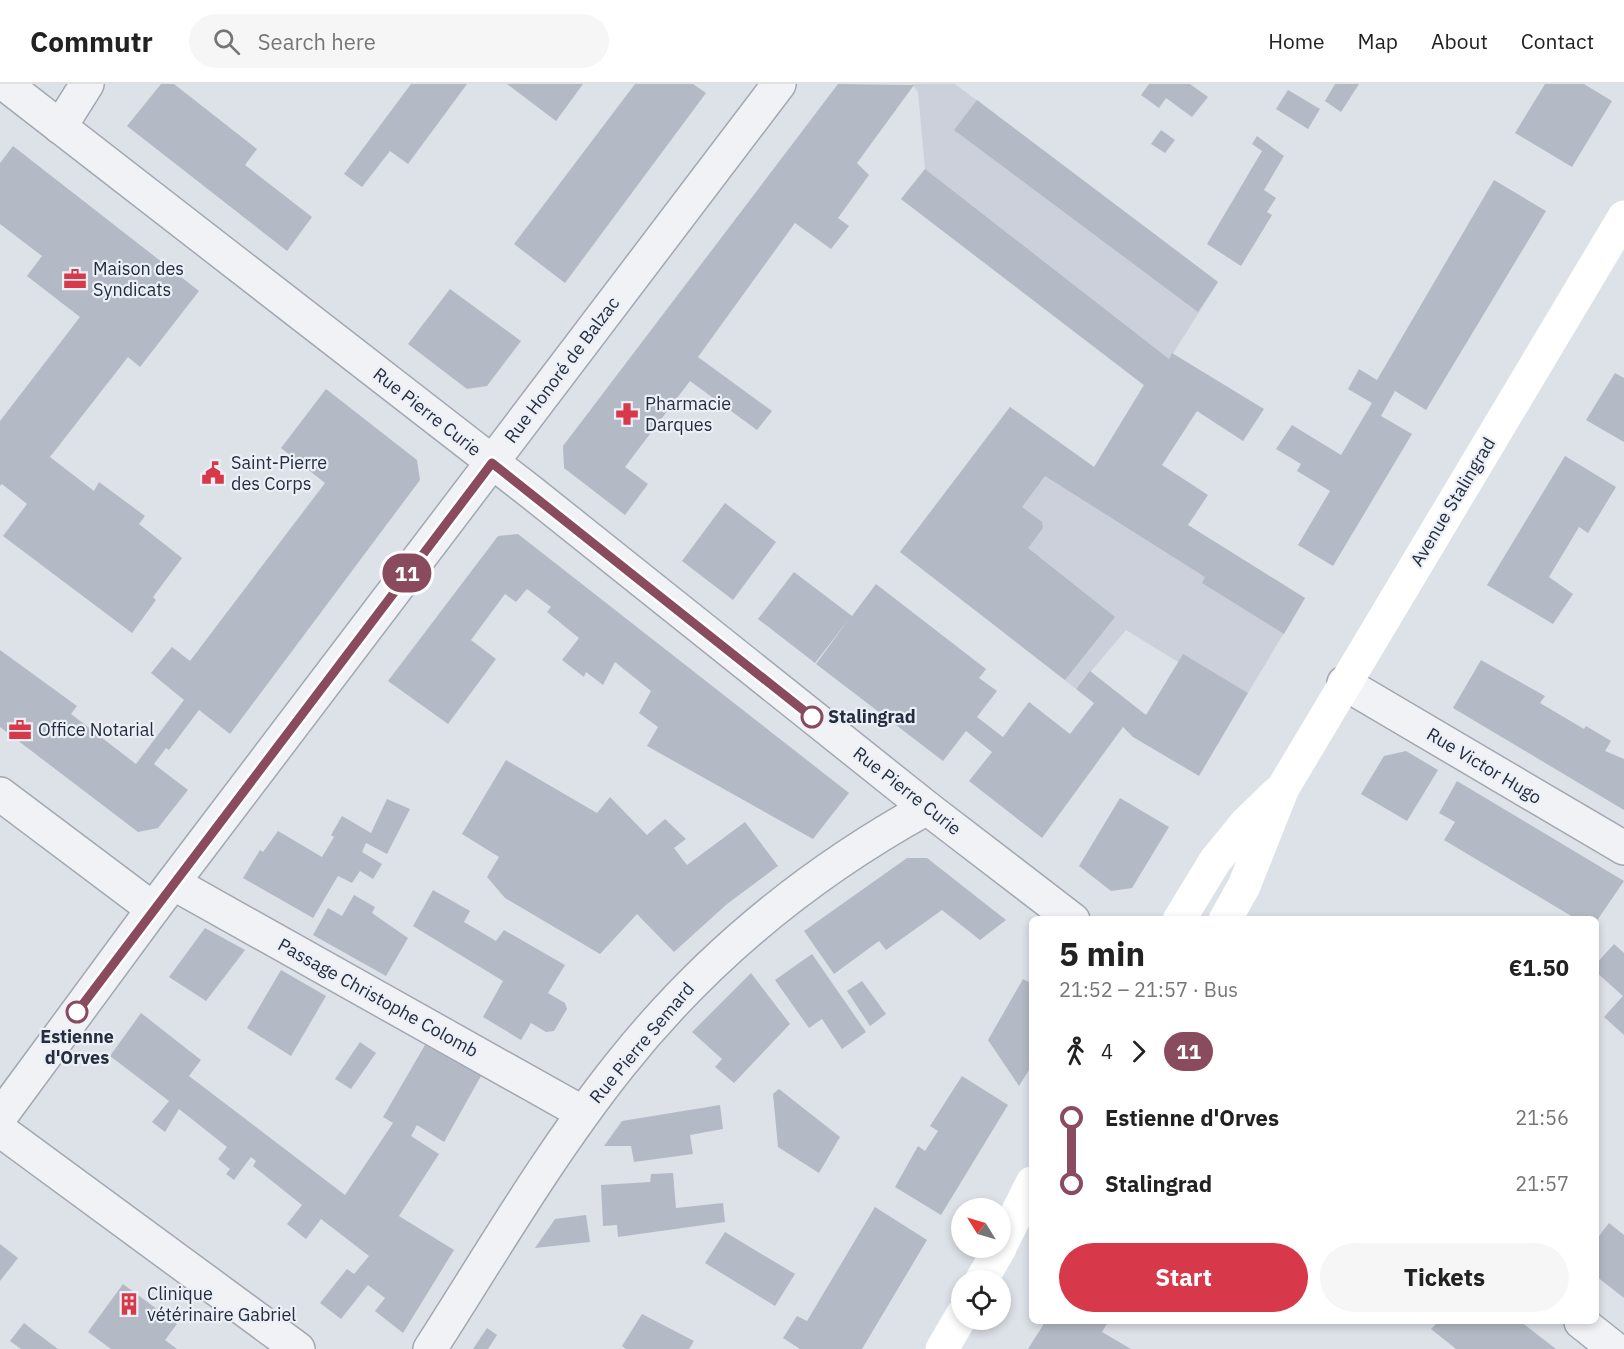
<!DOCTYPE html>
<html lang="en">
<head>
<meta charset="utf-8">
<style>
	:root { --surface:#fff; --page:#f6f6f6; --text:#222; --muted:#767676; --line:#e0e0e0; --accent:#d7384a }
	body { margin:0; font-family:"IBM Plex Sans",sans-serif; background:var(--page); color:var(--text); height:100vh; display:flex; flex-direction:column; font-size:22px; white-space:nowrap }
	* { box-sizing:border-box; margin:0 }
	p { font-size:20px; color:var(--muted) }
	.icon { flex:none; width:33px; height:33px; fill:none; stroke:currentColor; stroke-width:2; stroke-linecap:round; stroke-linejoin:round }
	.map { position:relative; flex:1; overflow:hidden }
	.sheet { position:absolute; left:1029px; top:832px; width:570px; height:408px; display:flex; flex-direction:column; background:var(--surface); border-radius:9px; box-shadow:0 3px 9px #0003 }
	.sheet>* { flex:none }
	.badge { padding:0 12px; border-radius:20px; font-size:21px; line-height:39px }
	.needle { width:39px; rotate:307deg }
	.buttons { position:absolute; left:951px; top:1114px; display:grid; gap:12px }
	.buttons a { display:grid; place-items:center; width:60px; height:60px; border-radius:50%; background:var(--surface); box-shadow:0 3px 9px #0003; font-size:30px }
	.map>.badge { position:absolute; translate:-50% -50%; box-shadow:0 0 0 3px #fff }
	.legs { display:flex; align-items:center; gap:9px; height:66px; padding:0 30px; font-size:20px }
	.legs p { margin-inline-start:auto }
	.headline { display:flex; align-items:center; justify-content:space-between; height:102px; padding:0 30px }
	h1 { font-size:33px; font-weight:800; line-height:45px }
	.action { display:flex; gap:12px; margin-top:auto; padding:12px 30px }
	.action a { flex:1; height:69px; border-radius:36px; background:var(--accent); color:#fff; font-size:24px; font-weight:800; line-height:69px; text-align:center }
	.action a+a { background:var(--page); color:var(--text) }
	ul { padding:0 30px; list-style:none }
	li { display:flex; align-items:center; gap:21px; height:66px; font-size:22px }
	li i { display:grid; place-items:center; width:9px; height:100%; margin:0 8px; background:currentColor }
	li i::after { content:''; width:15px; height:15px; margin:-8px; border:4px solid; border-radius:50%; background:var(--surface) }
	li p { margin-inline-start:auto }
	li:first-child i { background:linear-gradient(#0000 50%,currentColor 0) }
	li:last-child i { background:linear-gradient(currentColor 50%,#0000 0) }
	header { display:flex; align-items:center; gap:36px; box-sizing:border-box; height:84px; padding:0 30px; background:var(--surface); border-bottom:2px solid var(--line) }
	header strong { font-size:28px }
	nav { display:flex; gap:33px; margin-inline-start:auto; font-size:21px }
	.search { width:420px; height:54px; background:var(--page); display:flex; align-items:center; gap:15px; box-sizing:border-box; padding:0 21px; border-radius:33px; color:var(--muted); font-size:22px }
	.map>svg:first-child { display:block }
</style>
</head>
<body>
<header>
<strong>Commutr</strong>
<div class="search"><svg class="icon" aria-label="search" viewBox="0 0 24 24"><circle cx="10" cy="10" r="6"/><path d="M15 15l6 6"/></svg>Search here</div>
<nav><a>Home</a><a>Map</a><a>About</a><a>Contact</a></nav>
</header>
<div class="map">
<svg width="1624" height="1265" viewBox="0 0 1624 1265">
	<rect width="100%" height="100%" fill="#dde1e8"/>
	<g fill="#cbd0da">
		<polygon points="912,0 955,0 1218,198 1150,306 901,115 925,85 918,8"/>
		<polygon points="1010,323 1094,383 1305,514 1248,609 1183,571 1178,578 1126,546 1076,605 900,468"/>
	</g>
	<g fill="#b4bac5">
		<polygon points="161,0 174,0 257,65 245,81 312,133 287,167 127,42"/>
		<polygon points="411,0 467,0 408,80 390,67 362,103 344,90"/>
		<polygon points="507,0 583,0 556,37"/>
		<polygon points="635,0 693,0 706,9 565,199 514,160"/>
		<polygon points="838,0 914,1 857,79 869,91 838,134 849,142 831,165 795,139 698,273 772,327 757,346 690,297 625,383 648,400 625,431 564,384 563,362"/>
		<polygon points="1149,0 1190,0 1208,13 1192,33 1166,14 1159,24 1141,11"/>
		<polygon points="1335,0 1359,0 1341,28 1325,17"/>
		<polygon points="1545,0 1584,0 1612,17 1572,83 1515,49"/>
		<polygon points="1288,6 1320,25 1308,45 1276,25"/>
		<polygon points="977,16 1218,198 1198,228 954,46"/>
		<polygon points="1161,46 1175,56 1165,69 1151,60"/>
		<polygon points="1257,52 1284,72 1264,106 1276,114 1267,128 1272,131 1241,182 1207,160 1262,67 1252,60"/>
		<polygon points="13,62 199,207 140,283 128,273 50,373 94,407 99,398 145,432 139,440 182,474 153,513 156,516 132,549 3,452 27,420 2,400 0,402 0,337 80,233 27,192 42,172 0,140 0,79"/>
		<polygon points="925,85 1169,275 1172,269 1264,325 1243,357 1197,327 1162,381 1208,411 1188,441 1305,514 1284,550 1202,499 1205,493 1045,392 1022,423 1042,438 1043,444 1028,464 1115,533 1065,596 900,468 1010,323 1094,383 1144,301 901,115"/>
		<polygon points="1494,96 1546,127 1426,326 1395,307 1381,332 1412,350 1333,482 1298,461 1330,407 1297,387 1301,380 1276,365 1292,341 1341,371 1372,319 1348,305 1359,285 1377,296"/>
		<polygon points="450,205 521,257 487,302 467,305 408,260"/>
		<polygon points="1615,289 1624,294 1624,358 1586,336"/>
		<polygon points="326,305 417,376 420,396 230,650 199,626 169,666 166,664 154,680 188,706 158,744 138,748 0,643 0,566 77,622 71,630 136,680 184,616 151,589 172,563 190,577 325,399 281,364"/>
		<polygon points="1565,372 1616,403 1588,449 1579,443 1549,493 1573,510 1553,540 1487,501"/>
		<polygon points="725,419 776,458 733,516 682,477"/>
		<polygon points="518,450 849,709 813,755 647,662 658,643 639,629 651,607 615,578 603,601 586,588 584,593 562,576 579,554 547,528 551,523 527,505 516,518 505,510 471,556 496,575 448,640 388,597 498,452"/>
		<polygon points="794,488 852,532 876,500 986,585 979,594 997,607 977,633 1003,653 1029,618 1070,650 1094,619 1076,605 1090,587 1146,631 1183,570 1248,609 1199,692 1133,653 1123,643 1042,754 969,697 992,668 966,647 943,677 816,580 849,535 815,579 758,535"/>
		<polygon points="1481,576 1545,612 1540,619 1584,645 1586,642 1611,657 1605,667 1624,675 1624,726 1453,624"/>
		<polygon points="1406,667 1438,686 1407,737 1361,710 1384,672"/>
		<polygon points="506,676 597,729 610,713 647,751 665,735 686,755 674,764 687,781 745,738 778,782 727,820 674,868 637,830 600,870 505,814 487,793 499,773 462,750"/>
		<polygon points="1457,697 1624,797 1596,838 1596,836 1578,836 1444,756 1455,738 1439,729"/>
		<polygon points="1120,714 1169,743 1132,804 1111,807 1079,782"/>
		<polygon points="387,715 410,725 387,770 366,759 362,768 382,780 373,795 360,787 352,799 338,792 313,834 243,794 260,766 263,768 278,747 322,773 334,753 331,751 342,732 371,749"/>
		<polygon points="907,774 927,774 1006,836 980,856 942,826 886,866 879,857 834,890 804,847"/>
		<polygon points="433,806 470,827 464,838 496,857 504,846 565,881 548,909 565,919 567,925 554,947 546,948 531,939 521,956 483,933 503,897 413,842"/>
		<polygon points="354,811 375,823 372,829 408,854 386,892 313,851 328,824 342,832"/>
		<polygon points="205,844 245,866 206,917 169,893"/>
		<polygon points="1614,860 1624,869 1624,951 1604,933 1623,912 1596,888 1596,880"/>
		<polygon points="812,870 866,948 842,965 822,935 809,944 775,896"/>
		<polygon points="281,886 326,912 291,972 247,944"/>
		<polygon points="751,889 790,940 734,999 715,983 722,975 692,948"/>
		<polygon points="1023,895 1032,900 1032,981 1019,1002 988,956"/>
		<polygon points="862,897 886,930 870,942 847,907"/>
		<polygon points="141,929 201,976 189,992 345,1111 393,1039 383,1033 425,961 481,992 444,1058 417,1041 411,1052 439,1070 399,1132 454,1166 403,1249 375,1227 385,1214 368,1201 341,1235 320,1219 347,1185 354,1190 369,1172 321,1135 306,1155 287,1140 302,1121 253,1082 256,1077 251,1073 234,1096 226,1090 230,1085 218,1075 227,1063 179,1025 165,1048 152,1038 169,1017 110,972"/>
		<polygon points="360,958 376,969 351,1005 335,995"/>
		<polygon points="962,992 1008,1021 941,1131 895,1103 918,1062 925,1067 938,1047 930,1042"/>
		<polygon points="779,1005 840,1053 819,1089 778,1063 773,1010"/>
		<polygon points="720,1021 723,1045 690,1051 693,1070 634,1078 631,1062 604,1062 622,1037"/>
		<polygon points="673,1089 676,1124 723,1119 725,1138 618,1153 617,1141 603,1142 601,1101 650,1098 651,1090"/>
		<polygon points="875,1123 927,1156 862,1265 800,1265 783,1254 797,1232 807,1237"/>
		<polygon points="586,1131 590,1158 535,1164 555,1135"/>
		<polygon points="1609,1139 1624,1151 1624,1214 1596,1192 1596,1156"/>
		<polygon points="725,1148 795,1190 775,1222 705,1179"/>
		<polygon points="0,1160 18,1174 0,1197"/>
		<polygon points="123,1200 177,1240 165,1256 177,1265 111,1265 88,1248"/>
		<polygon points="642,1230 694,1257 689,1265 626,1265 622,1262"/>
		<polygon points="1045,1238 1108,1238 1102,1248 1131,1265 1028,1265"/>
		<polygon points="1438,1238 1521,1238 1556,1265 1456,1265 1431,1245"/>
		<polygon points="24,1239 34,1247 58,1265 21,1265 10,1257"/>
		<polygon points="487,1244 497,1251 488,1265 473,1265"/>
	</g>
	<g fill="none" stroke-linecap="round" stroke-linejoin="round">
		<g stroke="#a2a8b2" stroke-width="36">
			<g id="street">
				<polyline points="5,0 531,408 927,724 1073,836"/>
				<polyline points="60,43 87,0"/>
				<polyline points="1344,599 1624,764"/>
				<polyline points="0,710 153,825"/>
				<polyline points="173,799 583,1029"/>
				<polyline points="0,1033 153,825 779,0"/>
				<polyline points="0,1046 298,1265"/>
				<polyline points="1581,1238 1615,1265"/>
				<path d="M 430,1265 C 491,1170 549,1070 619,982 C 703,876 809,789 927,724"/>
			</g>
		</g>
		<use href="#street" stroke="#f0f2f6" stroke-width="33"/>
		<g stroke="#fff" stroke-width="33">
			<polyline points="1179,836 1215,777 1247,738 1277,709"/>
			<polyline points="1225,836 1244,802 1283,704 1624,133"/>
			<polyline points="1000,1163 1032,1099"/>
			<polyline points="981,1197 1000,1164"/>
			<polyline points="942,1265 962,1231"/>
		</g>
	</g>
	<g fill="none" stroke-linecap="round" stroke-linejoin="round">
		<g stroke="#fff" stroke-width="14">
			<polyline id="line-1" points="77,928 492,379 812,633"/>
		</g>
		<use href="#line-1" stroke="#8b4b5f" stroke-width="9"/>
	</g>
	<defs>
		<g id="office-bare" transform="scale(1.8)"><path d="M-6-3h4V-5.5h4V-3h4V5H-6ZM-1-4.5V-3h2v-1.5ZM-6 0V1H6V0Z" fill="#d7384a" stroke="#ecf0f6" stroke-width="2.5" paint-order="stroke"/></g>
		<g id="pharmacy-bare" transform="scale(1.8)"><path d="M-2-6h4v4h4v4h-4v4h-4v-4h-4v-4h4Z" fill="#d7384a" stroke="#ecf0f6" stroke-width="2.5" paint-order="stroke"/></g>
		<g id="civic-bare" transform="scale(1.8)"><path d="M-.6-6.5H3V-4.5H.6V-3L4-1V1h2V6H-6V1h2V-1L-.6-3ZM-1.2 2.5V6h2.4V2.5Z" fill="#d7384a" stroke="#ecf0f6" stroke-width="2.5" paint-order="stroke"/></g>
		<g id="building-bare" transform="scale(1.8)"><path d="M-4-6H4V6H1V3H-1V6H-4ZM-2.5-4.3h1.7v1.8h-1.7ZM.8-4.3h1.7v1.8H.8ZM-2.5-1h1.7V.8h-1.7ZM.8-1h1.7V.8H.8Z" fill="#d7384a" stroke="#ecf0f6" stroke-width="2.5" paint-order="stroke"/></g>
	</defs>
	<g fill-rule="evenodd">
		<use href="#office-bare" x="75" y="195"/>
		<use href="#pharmacy-bare" x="627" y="330"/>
		<use href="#civic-bare" x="213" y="389"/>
		<use href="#office-bare" x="20" y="646"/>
		<use href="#building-bare" x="129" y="1220"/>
	</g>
	<g fill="#fff" stroke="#8b4b5f" stroke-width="3">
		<circle cx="812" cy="633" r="10"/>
		<circle cx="77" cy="928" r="10"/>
	</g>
	<g text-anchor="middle" stroke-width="4.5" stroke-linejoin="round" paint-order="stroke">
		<g font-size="18" fill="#252e40" stroke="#ecf0f6" text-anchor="start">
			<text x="93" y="191">Maison des<tspan x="93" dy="21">Syndicats</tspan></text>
			<text x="645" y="326">Pharmacie<tspan x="645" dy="21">Darques</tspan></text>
			<text x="231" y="385">Saint-Pierre<tspan x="231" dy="21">des Corps</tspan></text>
			<text x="38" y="652">Office Notarial</text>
			<text x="147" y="1216">Clinique<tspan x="147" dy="21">vétérinaire Gabriel</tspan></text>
		</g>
		<g font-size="18" fill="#252e40" stroke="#ecf0f6">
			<text transform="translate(562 286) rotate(-53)" y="6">Rue Honoré de Balzac</text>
			<text transform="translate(427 328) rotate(38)" y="6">Rue Pierre Curie</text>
			<text transform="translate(1453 418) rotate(-59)" y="6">Avenue Stalingrad</text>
			<text transform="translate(1484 682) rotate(31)" y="6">Rue Victor Hugo</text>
			<text transform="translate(907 707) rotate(38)" y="6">Rue Pierre Curie</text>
			<text transform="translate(378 914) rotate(29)" y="6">Passage Christophe Colomb</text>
			<text transform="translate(642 959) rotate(-50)" y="6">Rue Pierre Semard</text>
		</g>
		<g font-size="18" font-weight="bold" fill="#252e40" stroke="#ecf0f6" text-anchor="start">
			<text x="828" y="639">Stalingrad</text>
			<text x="77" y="959" text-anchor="middle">Estienne<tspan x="77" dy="21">d'Orves</tspan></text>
		</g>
	</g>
</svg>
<div class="buttons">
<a><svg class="needle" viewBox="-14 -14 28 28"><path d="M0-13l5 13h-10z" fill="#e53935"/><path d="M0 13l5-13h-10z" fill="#767676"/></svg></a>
<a><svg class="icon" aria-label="locate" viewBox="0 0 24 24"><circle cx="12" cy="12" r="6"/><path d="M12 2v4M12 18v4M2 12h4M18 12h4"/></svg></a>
</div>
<b class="badge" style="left:407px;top:489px;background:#8b4b5f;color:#fff">11</b>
<section class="sheet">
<div class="headline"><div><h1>5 min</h1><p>21:52 – 21:57 · Bus</p></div><b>€1.50</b></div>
<div class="legs"><svg class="icon" aria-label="walk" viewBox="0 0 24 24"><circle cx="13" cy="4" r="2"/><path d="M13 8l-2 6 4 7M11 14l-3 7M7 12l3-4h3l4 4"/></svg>4<svg class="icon" aria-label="forward" viewBox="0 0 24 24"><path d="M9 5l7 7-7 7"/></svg><b class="badge" style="background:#8b4b5f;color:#fff">11</b></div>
<ul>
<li><i style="color:#8b4b5f"></i><b>Estienne d'Orves</b><p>21:56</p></li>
<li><i style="color:#8b4b5f"></i><b>Stalingrad</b><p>21:57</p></li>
</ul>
<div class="action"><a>Start</a><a>Tickets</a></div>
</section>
</div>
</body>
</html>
